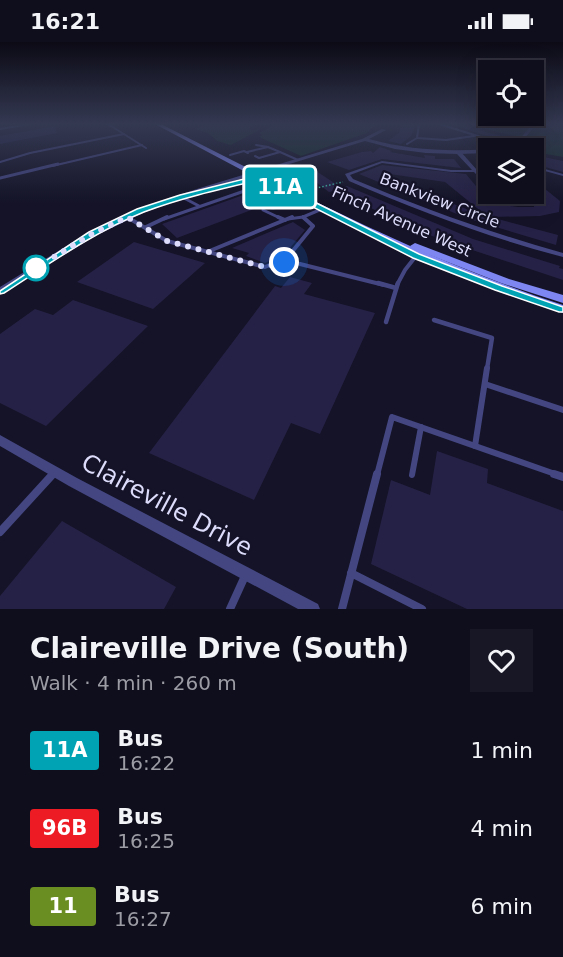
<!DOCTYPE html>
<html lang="en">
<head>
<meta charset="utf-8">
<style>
	:root { --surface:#0f0e1d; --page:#181726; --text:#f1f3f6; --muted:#9b9ca4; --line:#2f2e3b }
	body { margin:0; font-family:"DejaVu Sans",sans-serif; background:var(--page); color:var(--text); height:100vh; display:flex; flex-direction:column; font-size:22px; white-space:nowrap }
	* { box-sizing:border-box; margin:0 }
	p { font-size:20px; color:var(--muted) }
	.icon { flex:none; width:33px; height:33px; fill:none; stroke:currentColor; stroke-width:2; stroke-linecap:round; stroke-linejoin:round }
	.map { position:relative; height:567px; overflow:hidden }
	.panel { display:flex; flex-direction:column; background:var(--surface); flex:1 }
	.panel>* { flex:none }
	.badge { padding:0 12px; border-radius:4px; font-size:21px; line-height:39px }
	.controls { position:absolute; left:478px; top:18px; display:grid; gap:12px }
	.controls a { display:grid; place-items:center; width:66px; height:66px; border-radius:0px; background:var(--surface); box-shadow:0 6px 24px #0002,0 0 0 2px var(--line); font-size:30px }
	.you { position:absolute; width:30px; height:30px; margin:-15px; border:4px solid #fff; border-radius:50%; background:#1a73e8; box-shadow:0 0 0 9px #1a73e833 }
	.map>.badge { position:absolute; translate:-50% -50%; box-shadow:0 0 0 3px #fff }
	.round { display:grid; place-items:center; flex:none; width:63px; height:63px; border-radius:0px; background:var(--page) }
	.overview { display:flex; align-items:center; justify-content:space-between; height:102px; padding:0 30px }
	h1 { font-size:28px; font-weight:800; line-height:45px }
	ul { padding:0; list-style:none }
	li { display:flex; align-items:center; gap:18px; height:78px; padding:0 30px }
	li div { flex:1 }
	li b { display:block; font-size:22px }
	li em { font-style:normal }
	li .badge { min-width:66px; font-weight:700; text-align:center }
	.status { display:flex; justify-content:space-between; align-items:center; height:42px; padding:0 30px; background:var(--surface); direction:ltr }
	.status svg { height:16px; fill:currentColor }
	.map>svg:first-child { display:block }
</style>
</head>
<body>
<div class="status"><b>16:21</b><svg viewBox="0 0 49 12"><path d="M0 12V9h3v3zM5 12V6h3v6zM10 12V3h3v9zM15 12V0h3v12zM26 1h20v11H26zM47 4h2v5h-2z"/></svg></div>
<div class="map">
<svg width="563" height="567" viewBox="0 0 563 567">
	<rect width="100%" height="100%" fill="#141327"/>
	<g fill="#16302d">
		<polygon points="207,82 256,82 249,86 252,88 261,87 231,103 217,99 208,91 195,87"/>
		<polygon points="275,82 376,82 367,91 301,114 259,95 262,93 259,91"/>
		<polygon points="466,82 563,82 563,115 534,110 534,106 514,106 532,98"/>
	</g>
	<g fill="#252146" fill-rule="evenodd">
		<polygon points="402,82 416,82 411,94 401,102 388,99 399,91"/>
		<polygon points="458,82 512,97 500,98 453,83"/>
		<polygon points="55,84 57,91 0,102 0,94"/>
		<polygon points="380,105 392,109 390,110 425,116 424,113 435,114 435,117 454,117 461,126 382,117 349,128 327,120 362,110 371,109 373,111"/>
		<polygon points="534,113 563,119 563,130 534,122"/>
		<path d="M 382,123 L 466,132 L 485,155 L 497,159 L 495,162 L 518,165 L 534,165 L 534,138 L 560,159 L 559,170 L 540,174 L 490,175 L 558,193 L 556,203 L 469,177 L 359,132 ZM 383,131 L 445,140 L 488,175 L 382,135 Z"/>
		<polygon points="313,127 342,146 347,144 473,197 560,224 559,226 563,227 563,238 439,197 333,149 337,148 329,150 308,134"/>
		<polygon points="260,147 288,163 273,168 262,164 177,196 162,182"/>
		<polygon points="293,180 305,188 284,213 265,221 246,214 249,211 232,206"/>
		<polygon points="134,200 151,205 205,221 153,267 77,240"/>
		<polygon points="290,235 312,241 304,252 375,271 320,392 291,381 254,458 149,411 275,244 281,246"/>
		<polygon points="73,258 148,284 46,384 0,361 0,292 35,267 53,273"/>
		<polygon points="437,409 488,427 487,441 563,469 563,567 467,567 371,522 391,438 430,453"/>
		<polygon points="62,479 176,545 164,567 0,567 0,554"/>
	</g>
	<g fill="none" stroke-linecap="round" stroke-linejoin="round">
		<polyline stroke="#3dae9d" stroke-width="1.5" stroke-dasharray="1.5 2" stroke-linecap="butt" points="312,147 343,140"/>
		<g stroke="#434681" stroke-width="2">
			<polyline points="108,82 146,106"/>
			<polyline points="439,82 497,100"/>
			<polyline points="0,87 30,82"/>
			<polyline points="417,96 446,98 474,94"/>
			<polyline points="407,102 417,96 419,82"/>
			<polyline points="256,103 268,105"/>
			<polyline points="247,110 268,105 280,110"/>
			<polyline points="230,113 244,109 248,111"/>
			<polyline points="255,114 259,116 280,110 298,118"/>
			<polyline points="0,120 30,111 124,92"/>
			<polyline points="52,124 142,103"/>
		</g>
		<g stroke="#434681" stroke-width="3">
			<polyline points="0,136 58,122"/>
			<polyline points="182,155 199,164"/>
			<polyline points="263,168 282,177"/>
			<polyline points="127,175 130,177"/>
			<polyline points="303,175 305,177"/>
			<polyline points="164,177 253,146"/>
			<polyline points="288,177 303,175 322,167"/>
		</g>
		<g stroke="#434681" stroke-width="4">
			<polyline points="127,175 167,199 265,225 287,216 313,184 303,175"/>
			<polyline points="278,175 285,178"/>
			<polyline points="146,185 167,175"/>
			<polyline points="207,210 292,175"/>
			<polyline points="300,222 384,243"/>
			<polyline points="397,243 405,228 416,214"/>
		</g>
		<g stroke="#434681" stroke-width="4.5">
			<polyline points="378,241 396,246"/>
			<polyline points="434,278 492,296 487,327"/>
			<polyline points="386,280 398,241"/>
		</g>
		<g stroke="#434681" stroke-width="6">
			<polyline points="485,342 563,368"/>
			<polyline points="475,404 487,326"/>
			<polyline points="52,433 55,430"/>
			<polyline points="377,433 392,375 558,433"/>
			<polyline points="412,433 421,385"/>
		</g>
		<g stroke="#434681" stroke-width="8">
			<polyline points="554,432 563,435"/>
			<polyline points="0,490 53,432"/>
			<polyline points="351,531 422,567"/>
			<polyline points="230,567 245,534"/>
			<polyline points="342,567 377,432"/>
		</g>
		<g fill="#434681" fill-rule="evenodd">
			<path d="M 457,110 L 461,110 L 477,128 L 489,128 L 489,130 L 479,130 L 489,141 L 489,146 L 474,130 L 451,130 L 382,121 L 350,133 L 353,137 C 422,166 491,191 563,211 L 563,215 C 490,196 419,169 349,139 L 345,132 L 382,119 L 451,128 L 472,128 L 457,112 Z"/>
			<polygon points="534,124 563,132 563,134 534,126"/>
			<path d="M 490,152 C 499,151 508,158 517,155 L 514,152 L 519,152 L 524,156 L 513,160 Z"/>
			<polygon points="0,393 77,436 318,562 320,567 298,567 69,444 0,404"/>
		</g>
		<g fill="#434681" fill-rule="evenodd">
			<path d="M 532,82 L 536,82 C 526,96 518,106 499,106 L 499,105 L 519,98 Z"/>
			<path d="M 382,87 L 386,88 L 369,97 C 409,108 448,110 489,107 L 489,111 L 458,112 L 426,111 L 395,107 L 365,99 L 204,148 L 143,171 L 95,194 L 0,252 L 0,245 L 89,190 L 137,167 L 200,146 L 362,97 Z"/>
		</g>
		<g fill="#7d86f1" fill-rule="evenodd">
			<path d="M 155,82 L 161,82 C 293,149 422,217 563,263 L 563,271 L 506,252 L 403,209 L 304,161 Z"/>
			<polygon points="415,201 509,237 563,253 563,261 501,241 412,206 410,204"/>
		</g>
	</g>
	<linearGradient id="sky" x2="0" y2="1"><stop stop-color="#0b0a15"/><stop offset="0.51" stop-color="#343952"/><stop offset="1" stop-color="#343952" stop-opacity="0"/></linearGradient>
	<rect width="563" height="161" fill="url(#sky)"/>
	<path fill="#00a3b4" stroke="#fff" stroke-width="1.5" d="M 260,133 L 419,212 L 502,244 L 563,265 L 563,270 L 559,270 L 495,248 L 413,216 L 260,138 C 221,147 181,156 144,170 C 94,190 49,222 4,251 L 0,252 L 0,249 L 89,190 L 137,167 L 180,153 Z"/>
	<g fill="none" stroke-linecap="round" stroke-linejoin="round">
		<polyline stroke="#dddcfb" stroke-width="6" stroke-dasharray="0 10.8" points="36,226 92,192 127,175 167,199 265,225 284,220"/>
	</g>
	<circle fill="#fff" stroke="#00a3b4" stroke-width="3" cx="36" cy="226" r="12"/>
	<g text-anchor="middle" stroke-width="4.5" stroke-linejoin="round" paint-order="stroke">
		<g font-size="16" fill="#dddcfb" stroke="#141327">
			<text transform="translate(440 158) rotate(21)" y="6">Bankview Circle</text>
			<text transform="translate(402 179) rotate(24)" y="6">Finch Avenue West</text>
		</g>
		<g font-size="24" fill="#dddcfb" stroke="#141327">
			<text transform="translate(167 463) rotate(28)" y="8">Claireville Drive</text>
		</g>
	</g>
</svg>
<div class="controls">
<a><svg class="icon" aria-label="locate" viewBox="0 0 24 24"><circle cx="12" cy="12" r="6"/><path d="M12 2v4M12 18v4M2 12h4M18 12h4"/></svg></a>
<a><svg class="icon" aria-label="layers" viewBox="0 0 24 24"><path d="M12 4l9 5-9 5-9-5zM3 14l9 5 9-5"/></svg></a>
</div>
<div class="you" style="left:284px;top:220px"></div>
<b class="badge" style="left:280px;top:145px;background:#00a3b4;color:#fff">11A</b>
</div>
<section class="panel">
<div class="overview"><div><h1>Claireville Drive (South)</h1><p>Walk · 4 min · 260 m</p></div><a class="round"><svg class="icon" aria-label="heart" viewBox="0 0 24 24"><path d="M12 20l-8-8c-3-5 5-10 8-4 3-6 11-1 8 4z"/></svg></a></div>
<ul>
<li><span class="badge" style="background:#00a3b4;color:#fff">11A</span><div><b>Bus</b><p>16:22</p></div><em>1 min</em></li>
<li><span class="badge" style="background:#ed1c24;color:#fff">96B</span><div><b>Bus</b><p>16:25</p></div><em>4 min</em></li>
<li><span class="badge" style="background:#6b8e23;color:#fff">11</span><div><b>Bus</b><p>16:27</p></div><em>6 min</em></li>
</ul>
</section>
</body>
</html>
